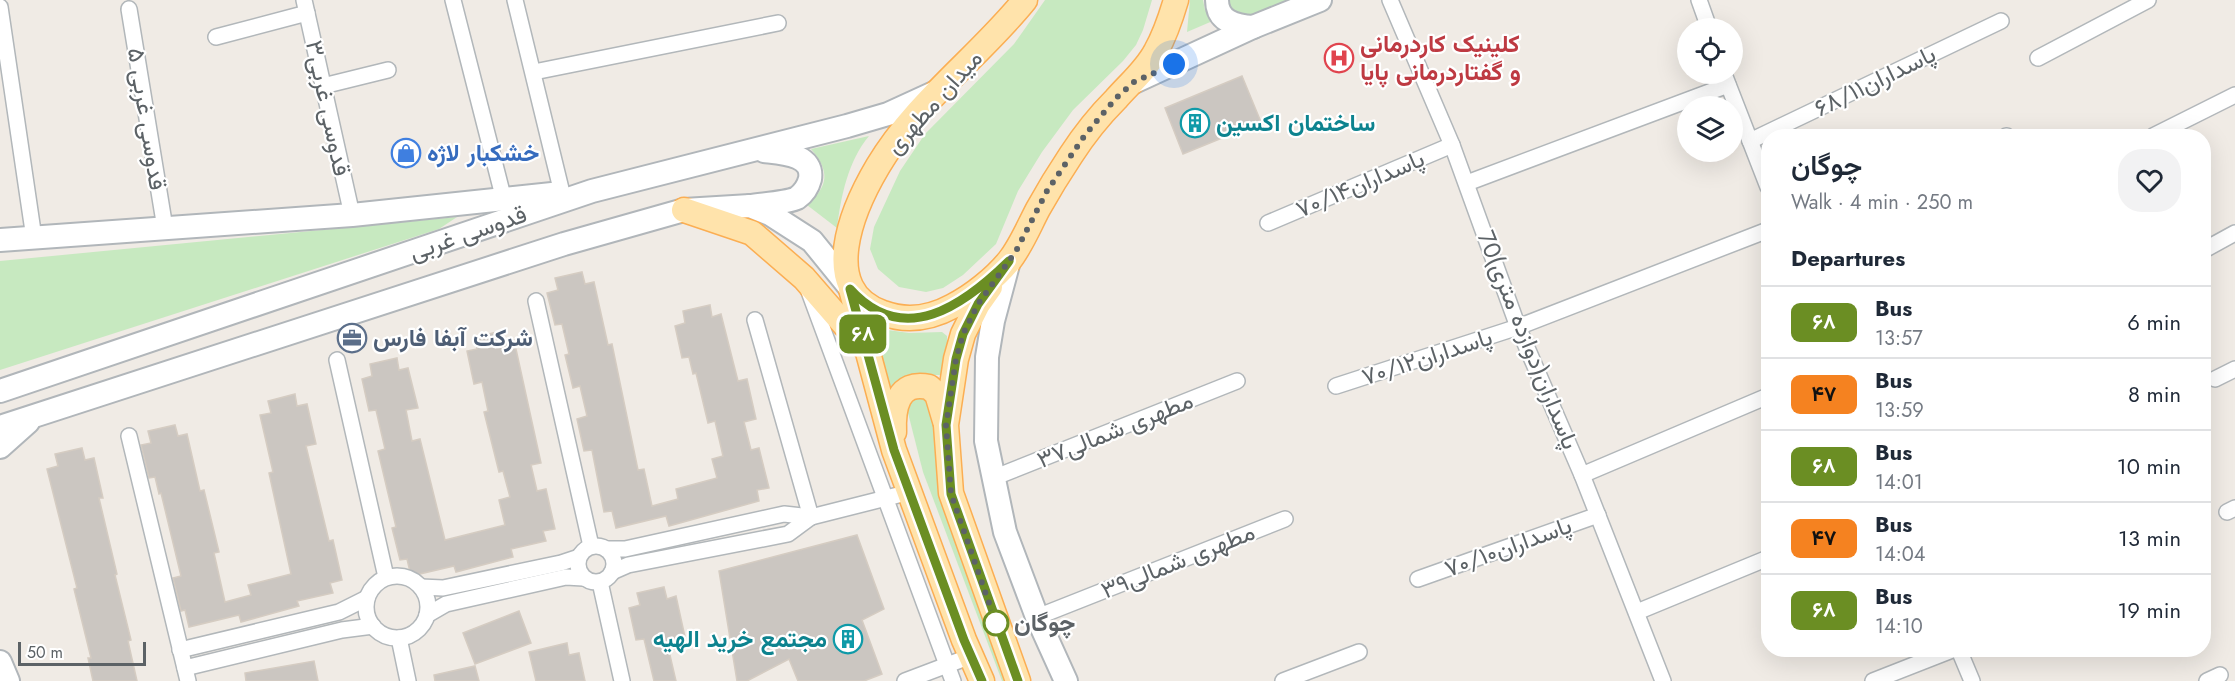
<!DOCTYPE html>
<html lang="en">
<head>
<meta charset="utf-8">
<style>
	:root { --surface:#fff; --page:#f2f2f3; --text:#1f2937; --muted:#747a83; --line:#e0e1e3 }
	body { margin:0; font-family:Jost,Vazirmatn,sans-serif; background:var(--page); color:var(--text); height:100vh; display:flex; flex-direction:column; font-size:22px; white-space:nowrap }
	* { box-sizing:border-box; margin:0 }
	p { font-size:20px; color:var(--muted) }
	.icon { flex:none; width:33px; height:33px; fill:none; stroke:currentColor; stroke-width:2; stroke-linecap:round; stroke-linejoin:round }
	.map { position:relative; flex:1; overflow:hidden }
	.sheet { position:absolute; left:1761px; top:129px; width:450px; height:528px; display:flex; flex-direction:column; background:var(--surface); border-radius:24px; box-shadow:0 6px 24px #0002 }
	.sheet>* { flex:none }
	.badge { padding:0 12px; border-radius:9px; font-size:21px; line-height:39px }
	.controls { position:absolute; left:1677px; top:18px; display:grid; gap:12px }
	.controls a { display:grid; place-items:center; width:66px; height:66px; border-radius:50%; background:var(--surface); box-shadow:0 6px 24px #0002; font-size:30px }
	.scale { position:absolute; left:18px; bottom:15px; width:128px; box-sizing:border-box; padding-left:6px; border:3px solid #5c6266; border-top:0; font-size:16px; line-height:21px; white-space:nowrap; color:#5c6266; -webkit-text-stroke:4px #fff; paint-order:stroke }
	.you { position:absolute; width:30px; height:30px; margin:-15px; border:4px solid #fff; border-radius:50%; background:#1a73e8; box-shadow:0 0 0 9px #1a73e833 }
	.map>.badge { position:absolute; translate:-50% -50%; box-shadow:0 0 0 3px #fff }
	h2 { padding:0 30px; font-size:22px; line-height:54px }
	.round { display:grid; place-items:center; flex:none; width:63px; height:63px; border-radius:24px; background:var(--page) }
	.summary { display:flex; align-items:center; justify-content:space-between; height:102px; padding:0 30px }
	h1 { font-size:28px; font-weight:600; line-height:45px }
	ul { padding:0; list-style:none }
	li { display:flex; align-items:center; gap:18px; height:72px; padding:0 30px; border-top:2px solid var(--line) }
	li div { flex:1 }
	li b { display:block; font-size:22px }
	li em { font-style:normal }
	li .badge { min-width:66px; font-weight:700; text-align:center }
	.map>svg:first-child { display:block }
</style>
</head>
<body>
<div class="map">
<svg width="2235" height="681" viewBox="0 0 2235 681">
	<rect width="100%" height="100%" fill="#f0ebe5"/>
	<g fill="#c7e9c0">
		<polygon points="1045,0 1152,0 1143,30 1136,45 1123,61 1073,110 1042,152 1018,191 996,244 963,275 943,288 926,292 899,287 878,269 870,249 874,227 900,171 925,134 1014,44"/>
		<polygon points="1190,0 1203,0 1205,10 1215,20 1187,32"/>
		<polygon points="1222,0 1297,0 1257,18 1236,18"/>
		<path d="M 869,136 C 848,161 841,196 837,228 L 807,205 C 829,186 830,171 811,149 Z"/>
		<polygon points="457,217 439,229 0,370 0,261"/>
		<polygon points="874,328 909,333 942,332 947,336 947,354 943,375 912,375 891,391"/>
		<polygon points="916,396 929,398 1011,681 1002,681 923,472 908,413 910,403"/>
	</g>
	<g fill="#cbc6c1" stroke="#d5ccc2" stroke-width="1.5">
		<polygon points="1242,76 1261,122 1183,154 1165,108"/>
		<polygon points="582,272 585,284 594,282 608,345 612,344 638,470 644,469 652,506 678,499 676,489 717,478 712,459 723,456 715,421 708,423 696,373 693,374 689,357 682,358 675,326 685,323 683,311 710,305 712,317 721,314 738,381 747,379 756,419 744,422 751,450 759,448 769,488 757,490 759,501 669,526 666,516 616,528 612,511 604,512 592,450 584,451 577,419 587,416 580,386 573,388 565,355 569,354 562,324 555,325 547,293 558,290 555,278"/>
		<polygon points="502,331 504,342 514,340 541,463 531,465 537,491 546,489 555,529 543,531 546,541 511,549 513,557 456,572 454,566 411,576 407,559 400,560 392,528 396,527 378,451 385,449 376,410 369,411 362,379 372,376 370,364 397,358 399,370 408,368 418,408 406,410 412,441 420,439 445,540 505,525 499,500 510,497 503,471 499,472 484,412 488,411 482,382 474,384 467,351 477,349 475,337"/>
		<polygon points="295,394 297,406 307,404 316,444 306,446 329,541 333,540 342,580 330,583 333,593 297,601 299,606 241,622 239,615 189,627 185,610 181,611 173,578 181,576 161,493 159,494 155,477 149,478 141,445 151,443 148,431 175,425 178,436 187,434 200,491 204,490 219,552 214,553 225,602 251,595 248,585 291,574 269,473 273,472 260,415 271,413 268,401"/>
		<polygon points="82,448 85,460 94,458 103,498 99,498 117,574 115,575 131,640 128,641 137,681 93,681 88,658 91,658 74,589 77,588 47,469 58,466 55,454"/>
		<polygon points="857,535 884,609 862,620 882,674 864,681 798,681 789,659 747,681 737,681 719,571"/>
		<polygon points="664,587 667,599 676,596 685,637 673,639 675,649 669,651 676,681 654,681 644,639 636,640 629,608 640,605 637,593"/>
		<polygon points="519,611 531,643 475,664 463,633"/>
		<polygon points="567,643 569,655 579,653 585,681 536,681 529,652"/>
		<polygon points="314,661 318,681 246,681 245,673"/>
		<polygon points="475,666 479,681 435,681 434,675"/>
	</g>
	<g fill="none" stroke-linecap="round" stroke-linejoin="round">
		<g stroke="#b2b7ba" stroke-width="18">
			<g id="street">
				<polyline points="304,0 352,215"/>
				<polyline points="453,0 504,200"/>
				<polyline points="515,0 562,193"/>
				<polyline points="1390,0 1452,145 1518,327 1582,475 1663,681"/>
				<polyline points="1699,0 1709,28"/>
				<polyline points="0,7 34,238"/>
				<polyline points="129,9 165,228"/>
				<polyline points="216,37 307,13"/>
				<polyline points="2038,58 2148,0"/>
				<polyline points="534,72 778,23"/>
				<polyline points="1724,74 1768,187"/>
				<polyline points="323,86 388,70"/>
				<polyline points="2006,136 2007,136"/>
				<polyline points="2153,136 2235,95"/>
				<polyline points="1750,141 2001,21"/>
				<polyline points="1467,183 1728,85"/>
				<polyline points="1268,223 1452,145"/>
				<polyline points="2204,250 2235,233"/>
				<polyline points="808,289 953,681"/>
				<polyline points="536,301 591,546"/>
				<polyline points="755,320 811,517"/>
				<polyline points="337,360 386,577"/>
				<polyline points="2215,379 2235,369"/>
				<polyline points="1336,386 1518,327 1768,230"/>
				<polyline points="129,436 188,681"/>
				<polyline points="1582,475 1768,396"/>
				<polyline points="993,478 1237,381"/>
				<polyline points="2227,512 2235,508"/>
				<circle cx="596" cy="564" r="18"/>
				<polyline points="606,549 625,549 784,514 811,517 910,492"/>
				<polyline points="612,572 628,565 788,534 811,517"/>
				<circle cx="397" cy="607" r="31"/>
				<polyline points="1418,579 1598,515"/>
				<polyline points="600,582 622,681"/>
				<polyline points="421,587 443,588 561,563 579,557"/>
				<polyline points="1637,612 1768,558"/>
				<polyline points="427,615 446,604 566,577 583,578"/>
				<polyline points="1037,617 1285,519"/>
				<polyline points="399,638 408,681"/>
				<polyline points="180,650 339,612 367,598"/>
				<polyline points="1959,650 1972,681"/>
				<polyline points="185,668 342,630 373,626"/>
				<polyline points="905,681 971,656"/>
				<polyline points="1283,681 1359,652"/>
				<polyline points="1873,681 1952,650"/>
				<polyline points="2207,681 2220,675"/>
			</g>
		</g>
		<g stroke="#b1b6ba" stroke-width="26">
			<g id="secondary">
				<path d="M 1217,0 C 1217,21 1235,26 1253,27"/>
				<polyline points="1134,82 1253,27 1320,0"/>
				<path d="M 750,206 C 762,204 787,203 797,198 C 804,193 808,187 810,179 C 814,154 781,153 764,151"/>
				<polyline points="0,240 352,215 552,194"/>
				<polyline points="1009,261 993,321 987,357 986,441 1005,532 1037,617 1066,681"/>
				<polyline points="0,391 592,191 847,126 888,114 936,92"/>
				<polyline points="0,427 564,244 684,210 750,206 770,214 812,241 851,289"/>
				<polyline points="0,447 28,422"/>
				<polyline points="0,662 8,681"/>
			</g>
		</g>
		<g stroke="#fbae53" stroke-width="27">
			<g id="primary">
				<path d="M 1025,0 C 979,57 916,102 878,166 C 853,208 817,290 883,313 C 907,322 931,318 953,306 C 973,296 995,278 1009,261 C 1021,246 1029,226 1038,209 C 1048,191 1059,173 1071,155 C 1084,135 1099,116 1116,99 C 1130,83 1146,70 1156,51 C 1165,35 1171,17 1176,0"/>
				<polyline points="684,210 752,233 804,278 863,346"/>
				<polyline points="990,287 978,304 963,334 956,359 946,425 951,493 1018,681"/>
				<polyline points="851,289 894,450 964,640 982,681"/>
				<path d="M 894,432 C 893,409 897,380 929,387 L 937,394 L 945,421"/>
			</g>
		</g>
		<use href="#street" stroke="#fff" stroke-width="15"/>
		<use href="#secondary" stroke="#fff" stroke-width="22"/>
		<use href="#primary" stroke="#ffe3ab" stroke-width="24"/>
	</g>
	<g fill="none" stroke-linecap="round" stroke-linejoin="round">
		<g stroke="#fff" stroke-width="14">
			<path id="line" d="M 982,681 L 964,640 L 894,450 L 850,289 C 904,349 964,305 1009,261 L 978,304 L 963,334 L 956,359 L 946,425 L 951,494 L 1018,681"/>
		</g>
		<use href="#line" stroke="#6b8e23" stroke-width="9"/>
		<polyline stroke="#5c6266" stroke-width="6" stroke-dasharray="0 10.8" points="996,623 951,494 946,425 956,359 963,334 978,304 1016,251 1047,191 1085,135 1116,98 1134,82 1174,64"/>
	</g>
	<defs>
		<g id="hospital-ring" transform="scale(1.5)"><circle r="9.5" fill="#fff" stroke="#e0444e" stroke-width="1.5"/><path d="M-5-5h3v3.5h4V-5h3V5h-3V1.5h-4V5h-3Z" fill="#e0444e"/></g>
		<g id="building-ring" transform="scale(1.5)"><circle r="9.5" fill="#fff" stroke="#0f9aa8" stroke-width="1.5"/><path d="M-4-6H4V6H1V3H-1V6H-4ZM-2.5-4.3h1.7v1.8h-1.7ZM.8-4.3h1.7v1.8H.8ZM-2.5-1h1.7V.8h-1.7ZM.8-1h1.7V.8H.8Z" fill="#0f9aa8"/></g>
		<g id="shop-ring" transform="scale(1.5)"><circle r="9.5" fill="#fff" stroke="#3f7fe0" stroke-width="1.5"/><path d="M-5-2.5h2.3a2.7 3.5 0 0 1 5.4 0H5L5.5 6h-11ZM-1.5-2.5h3a1.5 2.3 0 0 0-3 0Z" fill="#3f7fe0"/></g>
		<g id="office-ring" transform="scale(1.5)"><circle r="9.5" fill="#fff" stroke="#5c6f8a" stroke-width="1.5"/><path d="M-6-3h4V-5.5h4V-3h4V5H-6ZM-1-4.5V-3h2v-1.5ZM-6 0V1H6V0Z" fill="#5c6f8a"/></g>
	</defs>
	<g fill-rule="evenodd">
		<use href="#hospital-ring" x="1339" y="58"/>
		<use href="#building-ring" x="1195" y="123"/>
		<use href="#shop-ring" x="406" y="153"/>
		<use href="#office-ring" x="352" y="338"/>
		<use href="#building-ring" x="848" y="639"/>
	</g>
	<circle fill="#fff" stroke="#6b8e23" stroke-width="3" cx="996" cy="623" r="12"/>
	<g text-anchor="middle" stroke-width="4.5" stroke-linejoin="round" paint-order="stroke">
		<g font-size="24" font-weight="bold" fill="#be3a42" stroke="#fff" text-anchor="start">
			<text x="1360" y="52">کلینیک کاردرمانی<tspan x="1360" dy="28">و گفتاردرمانی پایا</tspan></text>
		</g>
		<g font-size="24" fill="#5c6266" stroke="#fff">
			<text transform="translate(1875 81) rotate(-26)" y="8">پاسداران۶۸/۱۱</text>
			<text transform="translate(934 102) rotate(-48)" y="8">میدان مطهری</text>
			<text transform="translate(328 108) rotate(78)" y="8">قدوسی غربی۳</text>
			<text transform="translate(147 119) rotate(81)" y="8">۵ قدوسی غربی</text>
			<text transform="translate(1360 184) rotate(-23)" y="8">پاسداران۷۰/۱۴</text>
			<text transform="translate(468 233) rotate(-19)" y="8">قدوسی غربی</text>
			<text transform="translate(1528 340) rotate(68)" y="8">70پاسداران(دوازده متری)</text>
			<text transform="translate(1427 357) rotate(-18)" y="8">پاسداران۷۰/۱۲</text>
			<text transform="translate(1115 430) rotate(-22)" y="8">مطهرى شمالى۳۷</text>
			<text transform="translate(1508 547) rotate(-20)" y="8">پاسداران۷۰/۱۰</text>
			<text transform="translate(1178 561) rotate(-22)" y="8">مطهرى شمالى۳۹</text>
		</g>
		<g font-size="24" font-weight="bold" fill="#0d838f" stroke="#fff" text-anchor="start">
			<text x="1216" y="131">ساختمان اکسین</text>
			<text x="827" y="647" text-anchor="end">مجتمع خرید الهیه</text>
		</g>
		<g font-size="24" font-weight="bold" fill="#366cbe" stroke="#fff" text-anchor="start">
			<text x="427" y="161">خشکبار لاژه</text>
		</g>
		<g font-size="24" font-weight="bold" fill="#4e5e75" stroke="#fff" text-anchor="start">
			<text x="373" y="346">شرکت آبفا فارس</text>
		</g>
		<g font-size="24" font-weight="bold" fill="#5c6266" stroke="#fff" text-anchor="start">
			<text x="1014" y="631">چوگان</text>
		</g>
	</g>
</svg>
<div class="controls">
<a><svg class="icon" aria-label="locate" viewBox="0 0 24 24"><circle cx="12" cy="12" r="6"/><path d="M12 2v4M12 18v4M2 12h4M18 12h4"/></svg></a>
<a><svg class="icon" aria-label="layers" viewBox="0 0 24 24"><path d="M12 4l9 5-9 5-9-5zM3 14l9 5 9-5"/></svg></a>
</div>
<div class="scale">50 m</div>
<div class="you" style="left:1174px;top:64px"></div>
<b class="badge" style="left:863px;top:334px;background:#6b8e23;color:#fff">۶۸</b>
<section class="sheet">
<div class="summary"><div><h1>چوگان</h1><p>Walk · 4 min · 250 m</p></div><a class="round"><svg class="icon" aria-label="heart" viewBox="0 0 24 24"><path d="M12 20l-8-8c-3-5 5-10 8-4 3-6 11-1 8 4z"/></svg></a></div>
<h2>Departures</h2>
<ul>
<li><span class="badge" style="background:#6b8e23;color:#fff">۶۸</span><div><b>Bus</b><p>13:57</p></div><em>6 min</em></li>
<li><span class="badge" style="background:#f58220;color:#111">۴۷</span><div><b>Bus</b><p>13:59</p></div><em>8 min</em></li>
<li><span class="badge" style="background:#6b8e23;color:#fff">۶۸</span><div><b>Bus</b><p>14:01</p></div><em>10 min</em></li>
<li><span class="badge" style="background:#f58220;color:#111">۴۷</span><div><b>Bus</b><p>14:04</p></div><em>13 min</em></li>
<li><span class="badge" style="background:#6b8e23;color:#fff">۶۸</span><div><b>Bus</b><p>14:10</p></div><em>19 min</em></li>
</ul>
</section>
</div>
</body>
</html>
